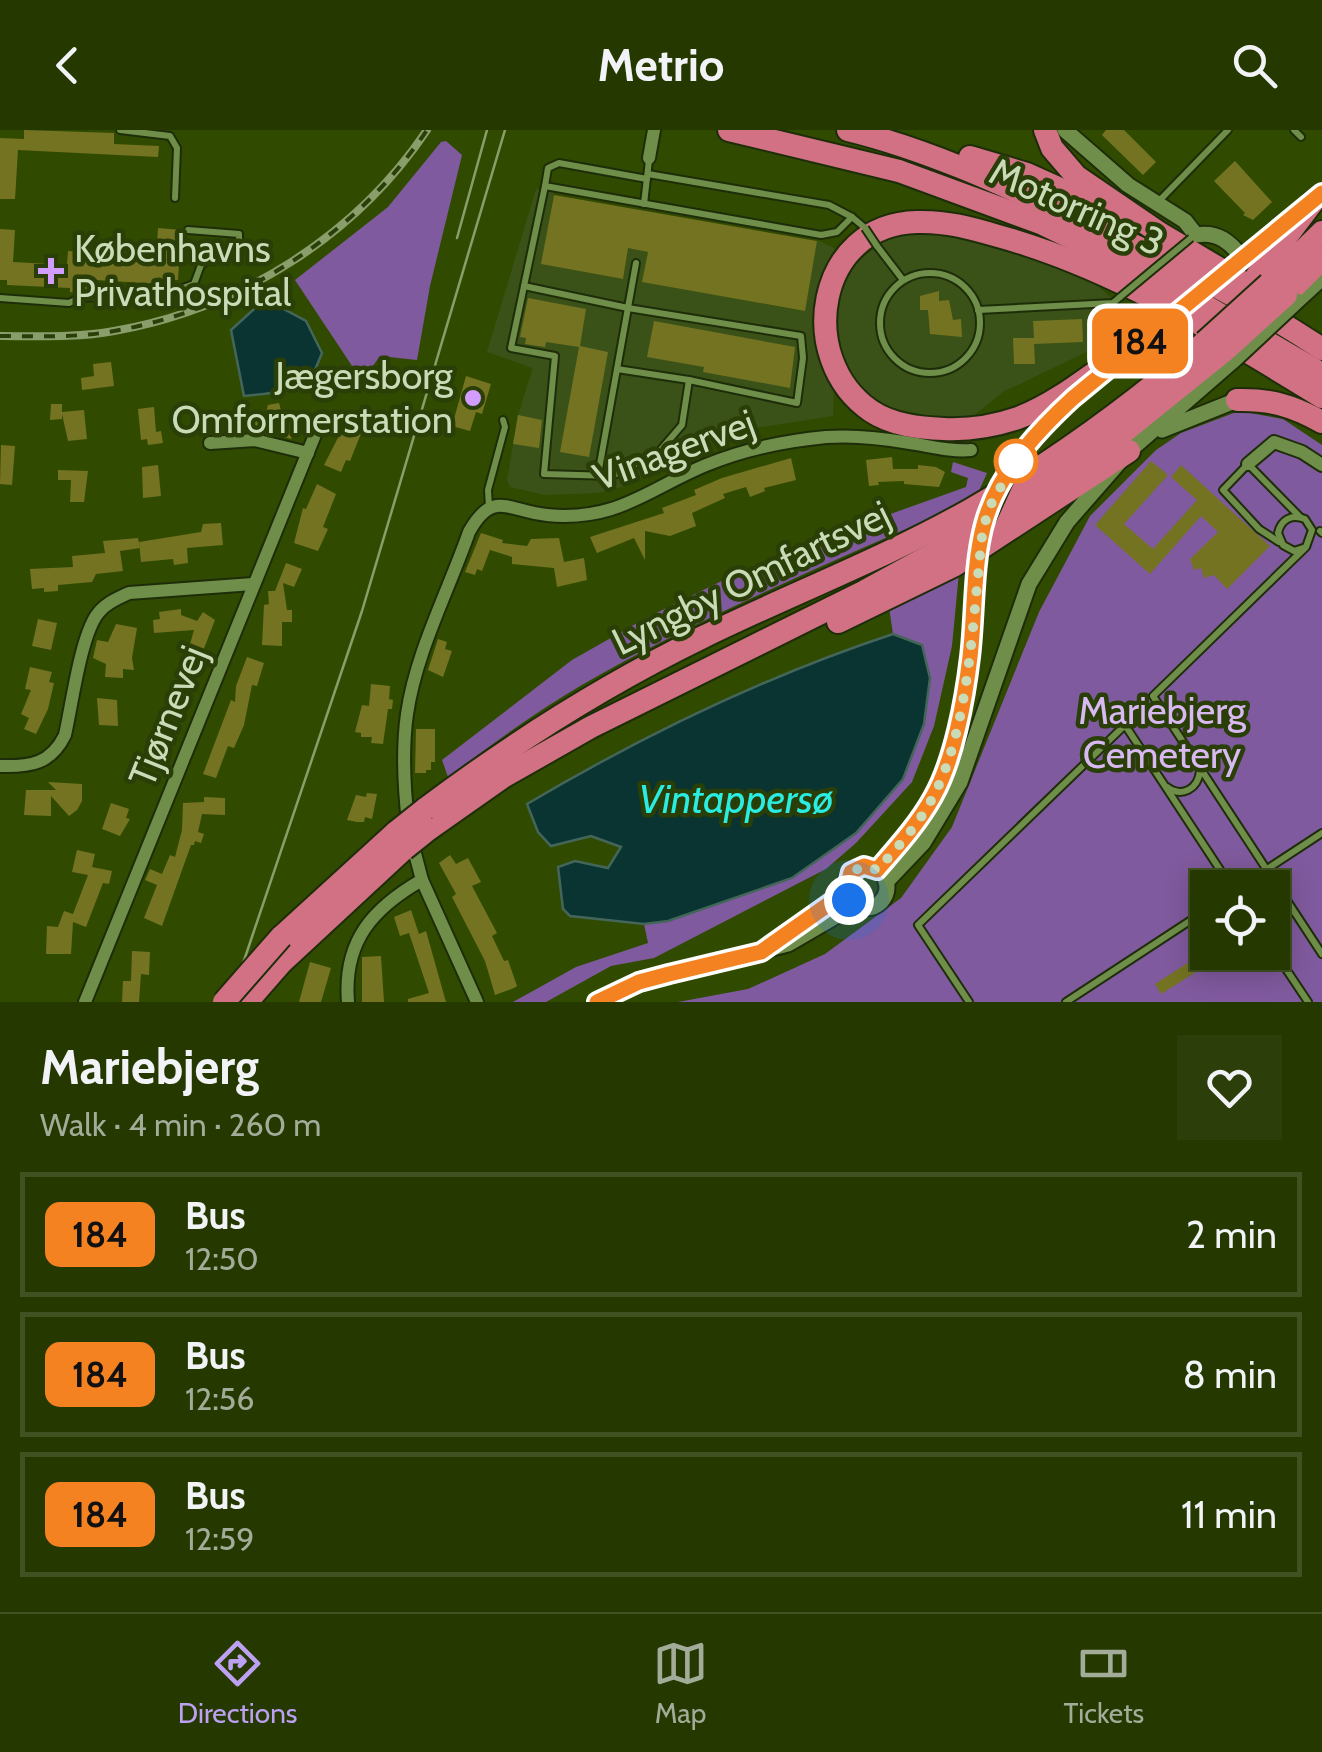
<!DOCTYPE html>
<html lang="en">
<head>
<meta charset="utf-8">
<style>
	:root { --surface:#243800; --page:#2c3f0a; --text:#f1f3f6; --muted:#a3ac99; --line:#415222; --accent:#bca0f2 }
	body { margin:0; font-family:Cabin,sans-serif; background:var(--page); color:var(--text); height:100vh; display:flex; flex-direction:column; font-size:38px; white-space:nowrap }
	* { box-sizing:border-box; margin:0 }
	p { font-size:32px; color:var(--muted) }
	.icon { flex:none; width:55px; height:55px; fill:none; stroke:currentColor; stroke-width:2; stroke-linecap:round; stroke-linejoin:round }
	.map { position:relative; height:872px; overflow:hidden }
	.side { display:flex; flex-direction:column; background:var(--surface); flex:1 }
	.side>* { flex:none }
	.badge { padding:0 20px; border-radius:15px; font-size:35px; line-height:65px }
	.tools { position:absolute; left:1190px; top:740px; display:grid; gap:20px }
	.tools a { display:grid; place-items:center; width:100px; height:100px; border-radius:0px; background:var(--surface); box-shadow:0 5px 25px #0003,0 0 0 2px var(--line); font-size:50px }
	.you { position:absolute; width:50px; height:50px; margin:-25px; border:8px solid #fff; border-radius:50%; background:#1a73e8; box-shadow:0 0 0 15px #1a73e833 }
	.map>.badge { position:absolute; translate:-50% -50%; box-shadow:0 0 0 5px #fff }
	.round { display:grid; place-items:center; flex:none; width:105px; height:105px; border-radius:0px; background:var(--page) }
	.headline { display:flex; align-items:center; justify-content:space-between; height:170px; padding:0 40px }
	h1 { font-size:48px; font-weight:800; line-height:75px }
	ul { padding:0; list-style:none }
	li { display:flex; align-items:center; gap:30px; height:125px; margin:0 20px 15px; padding:0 20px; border:5px solid var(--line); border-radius:0px }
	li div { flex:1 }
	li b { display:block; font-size:38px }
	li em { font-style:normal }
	li .badge { min-width:110px; font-weight:700; text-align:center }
	header { display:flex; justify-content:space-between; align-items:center; height:130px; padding:0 40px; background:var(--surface); font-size:45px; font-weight:800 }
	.menu { display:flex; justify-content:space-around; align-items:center; height:140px; border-top:2px solid var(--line); background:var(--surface); font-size:28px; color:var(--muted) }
	.menu a { display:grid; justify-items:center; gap:5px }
	.menu .current { color:var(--accent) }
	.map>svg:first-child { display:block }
</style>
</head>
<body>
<header><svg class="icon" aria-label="back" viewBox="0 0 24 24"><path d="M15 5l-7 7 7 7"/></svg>Metrio<svg class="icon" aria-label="search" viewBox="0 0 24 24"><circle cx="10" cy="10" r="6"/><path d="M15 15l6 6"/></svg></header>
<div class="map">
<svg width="1322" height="872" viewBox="0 0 1322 872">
	<rect width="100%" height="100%" fill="#304b00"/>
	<g fill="#3a5217">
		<polygon points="536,59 554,62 542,134 622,149 628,118 648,122 643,152 804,181 817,110 838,120 826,140 815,168 812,194 820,234 834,259 833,286 755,298 722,308 622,357 599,363 545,365 510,357 507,350 518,285 533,238 487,222"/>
		<polygon points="932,103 960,107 1016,123 1094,153 1121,177 1122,205 1003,262 973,286 940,288 892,278 870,266 851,250 833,208 838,157 850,137 883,112 898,106"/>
	</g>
	<g fill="#805a9e" fill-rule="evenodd">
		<polygon points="446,11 462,25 430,156 417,230 380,226 362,251 295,150 388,77 441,12"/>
		<path d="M 1239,281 L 1283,289 L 1322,315 L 1322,872 L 678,872 L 748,859 L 825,824 L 901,768 L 952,697 L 1039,482 L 1090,386 L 1156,320 L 1181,303 ZM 1208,758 L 1272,758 L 1272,822 L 1208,822 Z"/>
		<path d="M 953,332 L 987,343 L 978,363 L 960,375 C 832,432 702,486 580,556 C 534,583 491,615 448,647 L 442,630 L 572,530 L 646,488 L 734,445 L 815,411 L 966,357 L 968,348 L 951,342 Z"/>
		<polygon points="959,442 952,516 934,596 912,652 856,713 826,739 654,828 611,836 546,872 513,872 576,837 648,813 644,794 668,791 922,516 893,504 889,477"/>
	</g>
	<g fill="#0a3431" stroke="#44665a" stroke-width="2.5">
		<polygon points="265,169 306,191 322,223 307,259 244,266 231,200"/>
		<path d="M 893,504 L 922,515 L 930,548 L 924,594 L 903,649 L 856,703 L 792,748 L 668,791 L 644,794 L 570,786 L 563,779 L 558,737 L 575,731 L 608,738 L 621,717 L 591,706 L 551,716 L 538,702 L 527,674 C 642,606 766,546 893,504 Z"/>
	</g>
	<g fill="#747322">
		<polygon points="24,0 114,3 114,14 159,16 158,27 18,20 15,69 0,69 0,8 24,9"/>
		<polygon points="1106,0 1124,0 1156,32 1143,45 1102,5"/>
		<polygon points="1235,31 1272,72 1253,90 1243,85 1245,83 1214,51"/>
		<polygon points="554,65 817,111 805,181 642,152 648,122 628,118 623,149 541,134"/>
		<polygon points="158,98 181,100 178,150 160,149 160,154 96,150 96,160 76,163 70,162 70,158 7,155 7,150 0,150 0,99 15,100 13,132 67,135 68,121 97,123 97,127 156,131"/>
		<polygon points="939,161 939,171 949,170 953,190 961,189 962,207 930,204 928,180 920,180 920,166"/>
		<polygon points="528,168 586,179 580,216 608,222 589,327 560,322 579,217 546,212 545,217 525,214 526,208 520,207"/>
		<polygon points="1082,189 1083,212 1034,214 1035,234 1014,234 1013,208 1034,208 1033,191"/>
		<polygon points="654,191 795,217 790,258 703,242 704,237 647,227"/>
		<polygon points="111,232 114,256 82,260 81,248 94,246 93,234"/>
		<polygon points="466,246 491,254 482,284 476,282 470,301 452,296"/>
		<polygon points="279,273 283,288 300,292 297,303 293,302 291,309 281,306 283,299 264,294 262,301 234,295 264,290 268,275"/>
		<polygon points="51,274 62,274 62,282 84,280 87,309 68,311 62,284 62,289 50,290"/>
		<polygon points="154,277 156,302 161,301 163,313 148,315 147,309 141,310 138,279"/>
		<polygon points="518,285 542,290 539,318 513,314"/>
		<polygon points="345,294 362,301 350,331 346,330 341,342 324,335"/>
		<polygon points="1,315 15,316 12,355 0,354"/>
		<polygon points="892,327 893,339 918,339 918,335 936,337 945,342 939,357 904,354 904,351 878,352 879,355 869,356 866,330"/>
		<polygon points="791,328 796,350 764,358 765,361 750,367 746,357 723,364 725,368 692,383 696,396 670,406 645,401 645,430 634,408 597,423 590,407 664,383 662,378 696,365 694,360 722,348"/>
		<polygon points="1151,331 1168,345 1124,394 1153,419 1197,370 1171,347 1181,335 1270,416 1227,459 1214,445 1204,448 1201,438 1194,440 1190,429 1218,402 1201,386 1150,444 1095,395"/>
		<polygon points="158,335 161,366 143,368 142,337"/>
		<polygon points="58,340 88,341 84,372 70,372 71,350 58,350"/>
		<polygon points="317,354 336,364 323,397 328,399 318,421 294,413 303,378 306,379"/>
		<polygon points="221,393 223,415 187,418 188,433 174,435 173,429 141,432 139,412 201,402 203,394"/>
		<polygon points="481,403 503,410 502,413 527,416 531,409 559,408 564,432 584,428 587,450 557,457 554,438 512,434 512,427 490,420 482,441 477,439 475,445 465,442"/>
		<polygon points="138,408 140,418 120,421 123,441 96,444 92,452 58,455 58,461 44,462 44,458 32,459 30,439 73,437 72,426 105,423 103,411"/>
		<polygon points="286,433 302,439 294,457 283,453 287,480 292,480 292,492 282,492 282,516 262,515 264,475 269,474 268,461 275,461"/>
		<polygon points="181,479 181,485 197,491 203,482 215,490 198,534 185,532 194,500 154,503 153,490 160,489 159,482"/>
		<polygon points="38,489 57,493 51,520 32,516"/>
		<polygon points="116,494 137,498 132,528 134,540 123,539 123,548 105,547 106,534 93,528 97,510 108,512"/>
		<polygon points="438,509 447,512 445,519 452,521 443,547 428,540"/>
		<polygon points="247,527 264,533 257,556 252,555 244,595 234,618 228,616 216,648 203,644 231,570 235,572 236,556"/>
		<polygon points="30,537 52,542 49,552 54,553 48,579 36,604 24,599 29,588 21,584 31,560 25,559"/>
		<polygon points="371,554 390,556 389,569 393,570 392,579 388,579 383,614 371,613 372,607 361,607 361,603 355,602 362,575 369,576"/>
		<polygon points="97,568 117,570 118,596 99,595"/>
		<polygon points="416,599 435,599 435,632 431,632 431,640 426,640 426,643 415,643"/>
		<polygon points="48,652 82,654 82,671 77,680 69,686 51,666 51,686 24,685 26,660 56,660"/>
		<polygon points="367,663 377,664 372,689 365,687 364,692 357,692 347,690 356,665 366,667"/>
		<polygon points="204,667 225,668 225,685 202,684 198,702 204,704 201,713 195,711 194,715 191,715 162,796 144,788 157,755 145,750 150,739 162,744 170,725 175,727 182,700 183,673 204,672"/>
		<polygon points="111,673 129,679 126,688 130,689 120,706 102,699"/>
		<polygon points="77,720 95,724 92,737 112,741 109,754 103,753 86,797 73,792 71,824 46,824 47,796 58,797 64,781 73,784 88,745 72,742"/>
		<polygon points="450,725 456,734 468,728 481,752 472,756 497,803 492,806 504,831 508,830 517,856 514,858 495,865 485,831 452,767 456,764 439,733"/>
		<polygon points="411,780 419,804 426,801 446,872 408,872 408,869 429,863 409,803 400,806 394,787"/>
		<polygon points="132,821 150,822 149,845 141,844 139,872 122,872 123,851 131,851"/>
		<polygon points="1205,822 1228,822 1161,864 1155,854"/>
		<polygon points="381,826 384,872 362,872 362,827"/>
		<polygon points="310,832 331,838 321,872 299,872"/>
	</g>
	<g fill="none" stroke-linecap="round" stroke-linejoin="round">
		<g stroke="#1e2d09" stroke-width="10">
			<g id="service">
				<polyline points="120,0 170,6 177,18 175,68"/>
				<polyline points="1294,0 1301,7"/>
				<polyline points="648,44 829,75 852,87 865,98"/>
				<polyline points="647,49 559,33 548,38 545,56 821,105 837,102 852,87"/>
				<polyline points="545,56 511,218 555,226 544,344 612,346 658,323 682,295 689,250"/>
				<polyline points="1159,71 1228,0"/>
				<polyline points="644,74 649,30"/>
				<polyline points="877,116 903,150"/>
				<circle cx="930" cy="193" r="50"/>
				<polyline points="524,156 628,178 801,206 803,228 797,273 689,250 617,239"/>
				<path d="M 0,168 L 69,173 C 89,162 117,170 140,169 C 157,168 177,160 194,154 L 201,135 L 239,111 L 239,104 L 188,100"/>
				<polyline points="978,180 1113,173 1120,167"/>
				<polyline points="598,345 636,133"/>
				<polyline points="489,377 488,360 505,297 503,290"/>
				<polyline points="1320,401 1322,403"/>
				<polyline points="1279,412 1259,399 1223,360 1248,334 1300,387"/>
				<path d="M 1306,417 L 1294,421 L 1283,415 L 1278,403 C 1281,389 1292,384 1305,389 L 1312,400 L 1306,417 L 1153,566 L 1322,824"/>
				<path d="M 1167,657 C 1182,668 1198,659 1200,641"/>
				<polyline points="1238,758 1322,703"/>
				<polyline points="1272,818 1308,872"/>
				<polyline points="969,872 918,795 1125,595 1232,758"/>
				<polyline points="1066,872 1208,779"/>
			</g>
		</g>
		<g stroke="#1e2d09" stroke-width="16">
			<g id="minor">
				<polyline points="649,28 654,0"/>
				<polyline points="210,313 255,310 308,323"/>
				<polyline points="1248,334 1274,312 1302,322 1322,335"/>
				<path d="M 0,636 C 30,637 51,634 65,605 C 72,574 80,511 96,486 C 104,474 116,469 129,463 L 253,454"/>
				<path d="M 408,692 C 404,657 402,619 407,584 C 416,522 448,462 469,402 C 493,359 508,381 547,385 C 617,392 648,359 706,335 C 745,319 784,311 826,307 C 854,305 882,308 910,313 C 930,316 951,322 971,320"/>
				<polyline points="412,712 422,750 477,872"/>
				<polyline points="85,872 321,290"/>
				<path d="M 348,872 C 343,811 373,778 422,750"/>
			</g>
		</g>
		<g stroke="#1e2d09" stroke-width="19">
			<g id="tertiary">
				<path d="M 1065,0 L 1128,55 L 1185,91 L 1196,105 C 1217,101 1231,112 1243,129"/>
				<polyline points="1237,134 1289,92"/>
				<polyline points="1297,171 1322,148"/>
				<polyline points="1135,216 1167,191"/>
				<polyline points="1162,300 1237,270"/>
				<polyline points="1011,337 1043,296 1075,266"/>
				<circle cx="866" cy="757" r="21"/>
				<path d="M 877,740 C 898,717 919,693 934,666 C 965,607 970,525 975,460"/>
				<polyline points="886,752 923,713 960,652 1029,454 1067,392 1129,321 1235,229"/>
				<polyline points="784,807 846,762"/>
				<polyline points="597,872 639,852 788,814 855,775"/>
			</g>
		</g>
		<g stroke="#1e2d09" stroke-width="26">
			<g id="motorway">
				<polyline points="729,0 899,41 1043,94 1173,157 1322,244"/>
				<path d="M 848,0 C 925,19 998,52 1070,86 C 1157,125 1242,166 1322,219"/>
				<polyline points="1045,0 1052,18 1076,46 1161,104 1242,152"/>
				<polyline points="970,27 1027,44 1107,80"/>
				<polyline points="1256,147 1312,73"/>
				<polyline points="1269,154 1322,102"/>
				<polyline points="1286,165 1322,129"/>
				<path d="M 1140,211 C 1101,236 1061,272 1018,288 C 995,296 968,300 944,299 C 919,298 892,295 871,281 C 795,229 816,94 917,92 C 946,91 971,98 998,106 C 1115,138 1219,204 1322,267"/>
				<path d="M 1237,270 C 1270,269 1293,276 1322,292"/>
				<polyline points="838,492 955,435 1129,321"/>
				<path d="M 425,679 C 513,613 604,555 703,507 C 791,464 885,428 970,380 C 1054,332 1132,275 1205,212"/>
				<polyline points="429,699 503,647 591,597 865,461 955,412 1115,309 1223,222"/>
				<polyline points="281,807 396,702"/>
				<polyline points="247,872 281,833 404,719"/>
			</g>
		</g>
		<use href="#service" stroke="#6f8e49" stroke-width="6"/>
		<use href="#minor" stroke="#6f8e49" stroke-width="12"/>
		<use href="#tertiary" stroke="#6f8e49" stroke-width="15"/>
		<use href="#motorway" stroke="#d17183" stroke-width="22"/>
		<g stroke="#899e6a" stroke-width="2.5">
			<polyline points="457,108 487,0"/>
			<polyline points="230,872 362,481 505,0"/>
		</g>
		<g stroke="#899e6a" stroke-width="8">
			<path id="rail" d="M 0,206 C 38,206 77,208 114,201 C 240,179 356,106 427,0"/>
		</g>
		<use href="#rail" stroke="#2a3e08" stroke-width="4" stroke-dasharray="11" stroke-linecap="butt"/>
		<g stroke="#1e2d09" stroke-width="10" stroke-linecap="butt">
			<g id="service-bridge">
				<polyline points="865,98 877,116"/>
				<polyline points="1120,167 1191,108"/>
			</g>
		</g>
		<g stroke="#1e2d09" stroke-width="19" stroke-linecap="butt">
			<g id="tertiary-bridge">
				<polyline points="1167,191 1236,135"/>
				<polyline points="1235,229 1297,171"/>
				<polyline points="975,460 983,398 1011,337"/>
			</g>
		</g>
		<g stroke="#1e2d09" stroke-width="26" stroke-linecap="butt">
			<g id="motorway-bridge">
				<polyline points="1205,212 1269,154"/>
				<polyline points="1223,222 1286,165"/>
				<polyline points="396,702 425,679"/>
				<polyline points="404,719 429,699"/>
				<polyline points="224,872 281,807"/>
			</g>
		</g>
		<use href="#service-bridge" stroke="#6f8e49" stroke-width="6"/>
		<use href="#tertiary-bridge" stroke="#6f8e49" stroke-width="15"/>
		<use href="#motorway-bridge" stroke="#d17183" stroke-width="22"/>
	</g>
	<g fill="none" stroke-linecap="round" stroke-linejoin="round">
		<g stroke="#fff" stroke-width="22">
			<path id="line" d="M 597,872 L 639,852 L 669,844 L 761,822 L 846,762 L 851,742 L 864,736 L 877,740 C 897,717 918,694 933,667 C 954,630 965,569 970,527 C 975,485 973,439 983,398 C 996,345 1035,303 1073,268 L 1322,63"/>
		</g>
		<use href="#line" stroke="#f58220" stroke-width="15"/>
		<path stroke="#cadbb8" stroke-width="10" stroke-dasharray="0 18" d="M 849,770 L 845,755 C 850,739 862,734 877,740 C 898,717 920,693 934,665 C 971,594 973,478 983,398 L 992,372 L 1016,331"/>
	</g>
	<g fill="#d29dfd" stroke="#2a3e08" stroke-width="4">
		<path d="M46 126h10v10h10v10h-10v10h-10v-10h-10v-10h10z"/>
		<circle cx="473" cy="268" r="10"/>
	</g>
	<circle fill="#fff" stroke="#f58220" stroke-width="5" cx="1016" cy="331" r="20"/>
	<g text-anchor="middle" stroke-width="9" stroke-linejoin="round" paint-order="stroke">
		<g font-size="38" fill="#cadbb8" stroke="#2a3e08">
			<text transform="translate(1077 77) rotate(24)" y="13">Motorring 3</text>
			<text transform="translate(674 320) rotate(-20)" y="13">Vinagervej</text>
			<text transform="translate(751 448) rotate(-26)" y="13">Lyngby Omfartsvej</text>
			<text transform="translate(168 586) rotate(-68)" y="13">Tjørnevej</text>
		</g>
		<g font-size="38" fill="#cadbb8" stroke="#2a3e08" text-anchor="start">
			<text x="74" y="132">Københavns<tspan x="74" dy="44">Privathospital</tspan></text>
			<text x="453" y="259" text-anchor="end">Jægersborg<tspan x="453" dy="44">Omformerstation</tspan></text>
		</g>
		<g font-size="38" fill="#d8b9f2" stroke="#2a3e08">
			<text x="1162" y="594">Mariebjerg<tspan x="1162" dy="44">Cemetery</tspan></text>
		</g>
		<g font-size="40" font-style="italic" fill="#2aece1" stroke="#2a3e08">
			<text x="736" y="683">Vintappersø</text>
		</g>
	</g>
</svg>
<div class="tools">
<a><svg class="icon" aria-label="locate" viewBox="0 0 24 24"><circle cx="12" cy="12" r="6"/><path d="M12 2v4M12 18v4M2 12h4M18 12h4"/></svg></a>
</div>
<div class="you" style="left:849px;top:770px"></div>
<b class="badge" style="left:1140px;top:211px;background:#f58220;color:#111">184</b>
</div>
<section class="side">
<div class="headline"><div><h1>Mariebjerg</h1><p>Walk · 4 min · 260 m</p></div><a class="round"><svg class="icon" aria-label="heart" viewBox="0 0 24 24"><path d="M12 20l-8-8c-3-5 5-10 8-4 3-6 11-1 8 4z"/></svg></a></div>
<ul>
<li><span class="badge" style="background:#f58220;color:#111">184</span><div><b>Bus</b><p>12:50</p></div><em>2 min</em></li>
<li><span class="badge" style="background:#f58220;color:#111">184</span><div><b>Bus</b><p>12:56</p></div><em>8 min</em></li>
<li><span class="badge" style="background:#f58220;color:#111">184</span><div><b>Bus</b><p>12:59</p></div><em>11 min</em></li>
</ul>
</section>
<nav class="menu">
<a class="current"><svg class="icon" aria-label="directions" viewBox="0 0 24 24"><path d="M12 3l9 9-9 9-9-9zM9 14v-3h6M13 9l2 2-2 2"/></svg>Directions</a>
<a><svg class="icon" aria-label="map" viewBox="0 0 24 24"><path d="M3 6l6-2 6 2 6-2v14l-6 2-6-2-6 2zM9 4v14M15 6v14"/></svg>Map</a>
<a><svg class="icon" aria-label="tickets" viewBox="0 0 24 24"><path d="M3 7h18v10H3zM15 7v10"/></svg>Tickets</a>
</nav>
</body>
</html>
